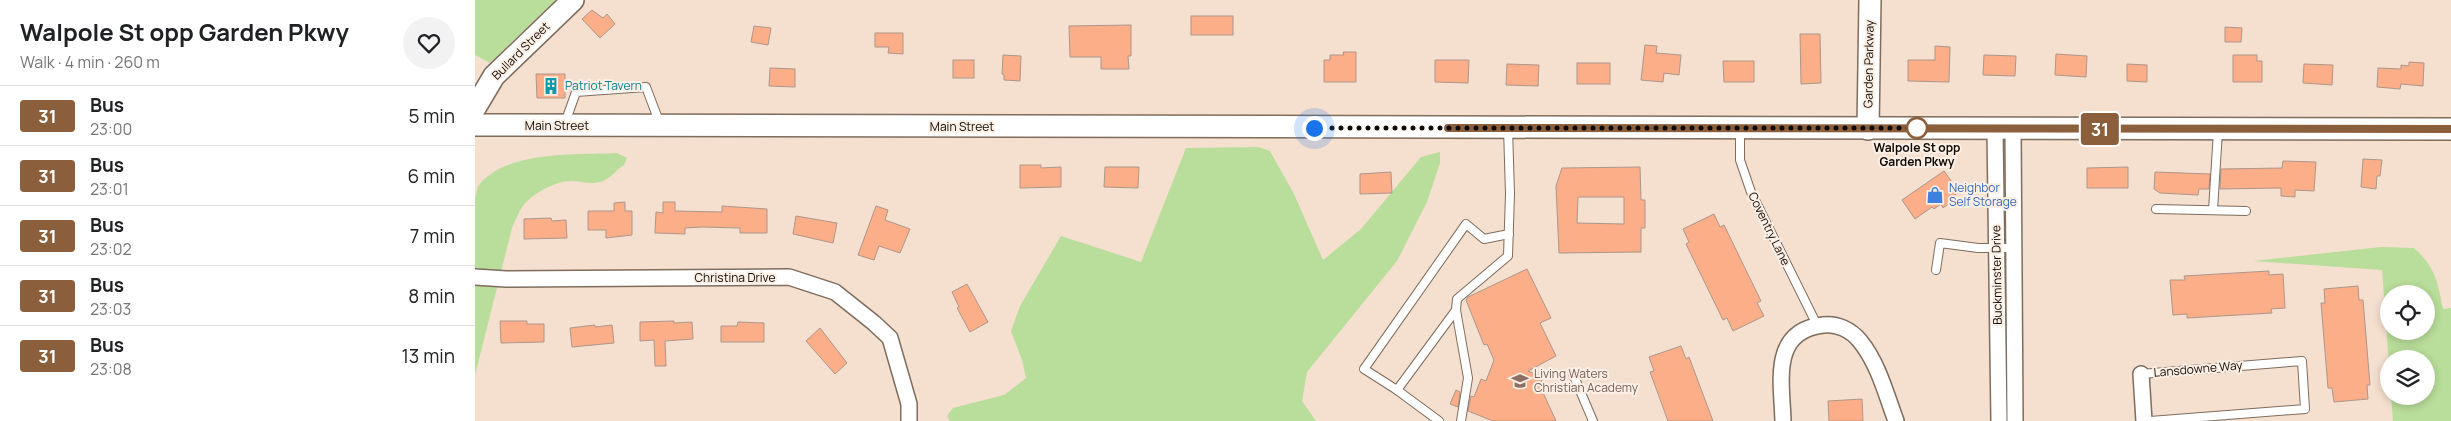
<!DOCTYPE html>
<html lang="en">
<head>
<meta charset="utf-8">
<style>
	:root { --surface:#fff; --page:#f2f2f2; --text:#202124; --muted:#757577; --line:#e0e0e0 }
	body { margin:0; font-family:Manrope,sans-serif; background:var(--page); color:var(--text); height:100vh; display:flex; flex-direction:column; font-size:19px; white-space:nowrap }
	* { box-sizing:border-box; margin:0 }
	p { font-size:16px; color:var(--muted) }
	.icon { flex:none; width:28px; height:28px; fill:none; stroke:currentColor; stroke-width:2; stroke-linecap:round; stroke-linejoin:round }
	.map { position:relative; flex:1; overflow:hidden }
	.panel { display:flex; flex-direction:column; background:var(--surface); width:475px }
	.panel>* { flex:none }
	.badge { padding:0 10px; border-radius:4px; font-size:18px; line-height:32px }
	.fabs { position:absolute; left:1905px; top:285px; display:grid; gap:10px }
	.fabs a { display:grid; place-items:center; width:55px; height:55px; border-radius:50%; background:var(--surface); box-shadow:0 2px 8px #0003; font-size:25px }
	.you { position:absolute; width:25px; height:25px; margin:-12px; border:4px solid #fff; border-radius:50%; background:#1a73e8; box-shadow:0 0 0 8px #1a73e833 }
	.map>.badge { position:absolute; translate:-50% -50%; box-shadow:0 0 0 2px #fff }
	.round { display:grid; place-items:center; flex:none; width:52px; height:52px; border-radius:26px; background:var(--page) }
	.headline { display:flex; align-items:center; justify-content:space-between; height:85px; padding:0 20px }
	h1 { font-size:24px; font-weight:700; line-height:38px }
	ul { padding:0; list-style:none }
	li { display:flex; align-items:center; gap:15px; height:60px; padding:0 20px; border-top:1px solid var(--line) }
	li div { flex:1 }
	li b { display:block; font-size:19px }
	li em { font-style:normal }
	li .badge { min-width:55px; font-weight:700; text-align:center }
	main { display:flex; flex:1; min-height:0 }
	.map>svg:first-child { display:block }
</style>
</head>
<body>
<main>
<section class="panel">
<div class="headline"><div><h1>Walpole St opp Garden Pkwy</h1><p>Walk · 4 min · 260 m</p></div><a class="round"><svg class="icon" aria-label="heart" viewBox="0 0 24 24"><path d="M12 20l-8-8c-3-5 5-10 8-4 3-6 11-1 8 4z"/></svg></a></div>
<ul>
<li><span class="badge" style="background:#8b5e3c;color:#fff">31</span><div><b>Bus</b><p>23:00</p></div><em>5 min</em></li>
<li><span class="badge" style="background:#8b5e3c;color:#fff">31</span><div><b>Bus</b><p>23:01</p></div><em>6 min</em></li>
<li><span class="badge" style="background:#8b5e3c;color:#fff">31</span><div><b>Bus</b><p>23:02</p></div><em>7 min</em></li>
<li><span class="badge" style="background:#8b5e3c;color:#fff">31</span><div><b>Bus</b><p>23:03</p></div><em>8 min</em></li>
<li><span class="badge" style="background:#8b5e3c;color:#fff">31</span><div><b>Bus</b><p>23:08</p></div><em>13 min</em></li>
</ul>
</section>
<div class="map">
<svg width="1976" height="421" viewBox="0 0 1976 421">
	<rect width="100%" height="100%" fill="#f5e0d0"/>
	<g fill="#b9dd9a" fill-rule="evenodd">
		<polygon points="0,0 81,0 15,63 0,55"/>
		<polygon points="783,147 795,151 819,194 848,260 886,229 946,157 965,152 965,163 952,202 922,261 832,372 827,401 841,421 475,421 472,416 478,408 529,395 551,378 547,360 536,331 545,306 586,236 666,262 711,148"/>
		<path d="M 142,153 L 152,158 L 149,165 C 142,169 136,178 128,181 C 117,185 109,182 98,181 C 82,180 56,194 47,207 C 43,213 40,222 37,228 L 0,375 L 0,199 C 1,195 2,188 4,185 C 31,150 103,155 142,153 Z"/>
		<path d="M 1906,247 L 1939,248 C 1960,266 1963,283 1968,309 L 1976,308 L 1976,421 L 1918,421 L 1916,396 L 1951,396 L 1951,359 L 1914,359 L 1914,365 L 1907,270 L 1778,261 ZM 1914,294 L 1951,294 L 1951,331 L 1914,331 Z"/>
	</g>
	<g fill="#fbae87" stroke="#ad968b" fill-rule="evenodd">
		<polygon points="117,10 128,18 132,14 140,24 125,38 107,19"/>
		<rect x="716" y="16" width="42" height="19"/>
		<polygon points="656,25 656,56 653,56 654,69 626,69 626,57 595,57 594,26"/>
		<polygon points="279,26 296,28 293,45 276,42"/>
		<polygon points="1750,27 1767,28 1766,42 1750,42"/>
		<polygon points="400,33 428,33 428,54 413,53 414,47 400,47"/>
		<polygon points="1325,34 1345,34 1346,83 1326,84"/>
		<polygon points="1170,45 1182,46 1181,53 1206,55 1204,75 1189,73 1188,82 1166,80"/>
		<polygon points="1460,46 1475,47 1474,82 1433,81 1433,60 1460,60"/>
		<polygon points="868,52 881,52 881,82 849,82 849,60 855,60 855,55 869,55"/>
		<polygon points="1581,54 1612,56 1611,77 1580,75"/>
		<polygon points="528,55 546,56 545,81 529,80 529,75 527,74"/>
		<polygon points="1509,55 1541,56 1540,76 1508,75"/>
		<polygon points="1758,55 1782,55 1782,61 1787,61 1787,82 1758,82"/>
		<rect x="478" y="60" width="21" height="18"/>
		<polygon points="960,60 994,60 993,83 960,82"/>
		<polygon points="1248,61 1279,61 1279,82 1249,82"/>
		<polygon points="1934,62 1949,63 1948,86 1926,84 1925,89 1902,87 1903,68 1926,69 1926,65 1934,66"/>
		<rect x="1102" y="63" width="33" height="21"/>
		<polygon points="1032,64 1064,65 1063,86 1031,85"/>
		<polygon points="1652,64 1672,65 1672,82 1652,81"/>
		<polygon points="1829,64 1858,65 1857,85 1828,83"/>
		<polygon points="295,68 320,69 320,87 294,86"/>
		<polygon points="61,74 90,74 90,98 62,98"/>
		<polygon points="1888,159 1907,160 1905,176 1902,176 1901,189 1886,187"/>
		<polygon points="1808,161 1841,162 1839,191 1820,190 1820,197 1806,196 1806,188 1745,189 1746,169 1807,168"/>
		<polygon points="545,165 566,165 566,168 586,167 586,187 545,188"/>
		<polygon points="630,167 664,167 663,188 629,187"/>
		<path d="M 1165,167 L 1166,200 L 1170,200 L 1170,228 L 1166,228 L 1166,252 L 1084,253 L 1081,186 L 1087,168 ZM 1103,197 L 1149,197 L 1149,224 L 1102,223 Z"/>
		<polygon points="1653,167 1653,188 1612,188 1612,168"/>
		<polygon points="1469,171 1484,192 1477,197 1479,200 1468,208 1466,204 1459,209 1457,207 1440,219 1427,200"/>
		<polygon points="916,172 917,193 885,194 885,174"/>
		<polygon points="1680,172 1735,174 1734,189 1724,189 1723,195 1685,193 1679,189"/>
		<polygon points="150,202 150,211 157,211 157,235 131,238 131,230 113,230 113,211 139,211 139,203"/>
		<polygon points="188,202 200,202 200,211 247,212 247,206 292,209 292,233 265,233 265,228 227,227 210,228 210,234 180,233 181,212 188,213"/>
		<polygon points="401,206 413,210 410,220 435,229 425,253 404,246 399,260 383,255"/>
		<polygon points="1239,214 1245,227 1249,225 1286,301 1282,303 1289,316 1258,331 1252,318 1248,320 1211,244 1214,242 1208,229"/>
		<polygon points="321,216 362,223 358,243 318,234"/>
		<polygon points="76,218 77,221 91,220 92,238 49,239 49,219"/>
		<polygon points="1052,269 1076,318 1065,323 1081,356 1053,371 1068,377 1065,386 1081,421 1018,421 993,411 996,396 999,397 1006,379 1011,381 1019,360 1012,344 1009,345 991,300 993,297"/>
		<polygon points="1794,271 1794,275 1808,274 1810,308 1796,309 1797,313 1712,318 1712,314 1698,315 1695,280 1710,280 1709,276"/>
		<polygon points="492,284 513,322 495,332 482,308 484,307 477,292"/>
		<polygon points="1883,286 1884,300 1888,300 1895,385 1892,385 1893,399 1859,402 1857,388 1853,388 1846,303 1850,303 1849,289"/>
		<polygon points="25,321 52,321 52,324 69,324 69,342 26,343"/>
		<polygon points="199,321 199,323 217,322 218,339 190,341 191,366 180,366 179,340 165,341 165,322"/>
		<polygon points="263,322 289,323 289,342 246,342 246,326 262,326"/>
		<polygon points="120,325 120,327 137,325 139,343 97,347 95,328"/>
		<polygon points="345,328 372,363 360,374 331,341"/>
		<polygon points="1206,346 1211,359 1214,357 1238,421 1193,421 1175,372 1179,371 1174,357"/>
		<polygon points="981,390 985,392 983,407 975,404"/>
		<polygon points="1387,399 1388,421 1354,421 1353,401"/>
	</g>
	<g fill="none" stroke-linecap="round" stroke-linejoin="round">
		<g stroke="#7e6c5d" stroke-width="10">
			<g id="lane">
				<polyline points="90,123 101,92 171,87 185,124"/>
				<polyline points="1265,130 1265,160 1276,192 1342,325"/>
				<polyline points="1681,209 1771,211"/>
				<polyline points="1738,210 1743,131"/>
				<polyline points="1461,270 1465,243 1503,248 1539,248"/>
				<polyline points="981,310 922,390 889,369 991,224 1009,239 1034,234"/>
				<polyline points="1098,374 1118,421"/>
				<polyline points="1666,374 1827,361 1830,409 1675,421"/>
				<polyline points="922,390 964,421"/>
				<polyline points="986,421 993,378 981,310 982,299 1033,256 1035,194 1033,128"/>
			</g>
		</g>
		<g stroke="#7e6c5d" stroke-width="18">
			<g id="street">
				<polyline points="1520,129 1524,421"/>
				<polyline points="1538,129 1540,421"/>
				<polyline points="0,277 31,279 314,277 360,292 399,323 415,338 434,404 434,421"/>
				<polyline points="1666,374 1669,421"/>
				<path d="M 1308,421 C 1307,383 1295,331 1348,325 C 1362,323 1376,330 1385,341 C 1403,363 1411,394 1421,421"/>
			</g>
		</g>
		<g stroke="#7e6c5d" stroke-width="24">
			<g id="secondary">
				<polyline points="0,108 19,76 98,0"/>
				<polyline points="0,125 1976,129"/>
				<polyline points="1393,129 1395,0"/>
			</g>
		</g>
		<use href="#lane" stroke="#fff" stroke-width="8"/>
		<use href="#street" stroke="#fff" stroke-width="15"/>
		<use href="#secondary" stroke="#fff" stroke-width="21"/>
	</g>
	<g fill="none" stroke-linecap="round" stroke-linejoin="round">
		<g stroke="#fff" stroke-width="11">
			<polyline id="line" points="973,128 1976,129"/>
		</g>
		<use href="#line" stroke="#8b5e3c" stroke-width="8"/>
		<polyline stroke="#100a05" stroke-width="5" stroke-dasharray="0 9" points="839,128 1448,128 1442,128"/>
	</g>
	<defs>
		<g id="building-bare" transform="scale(1.35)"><path d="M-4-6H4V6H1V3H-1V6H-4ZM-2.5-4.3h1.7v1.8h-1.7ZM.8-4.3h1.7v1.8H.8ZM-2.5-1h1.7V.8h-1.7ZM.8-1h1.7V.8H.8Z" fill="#0f9aa8" stroke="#fcefe5" stroke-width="2.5" paint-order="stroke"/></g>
		<g id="shop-bare" transform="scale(1.35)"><path d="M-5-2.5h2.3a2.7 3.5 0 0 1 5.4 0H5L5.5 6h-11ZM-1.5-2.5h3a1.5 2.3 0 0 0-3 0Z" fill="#3f7fe0" stroke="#fcefe5" stroke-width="2.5" paint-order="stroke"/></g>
		<g id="school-bare" transform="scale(1.35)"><path d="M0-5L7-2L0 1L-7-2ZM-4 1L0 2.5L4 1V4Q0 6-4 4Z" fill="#8d6e63" stroke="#fcefe5" stroke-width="2.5" paint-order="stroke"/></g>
	</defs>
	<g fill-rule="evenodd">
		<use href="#building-bare" x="76" y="86"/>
		<use href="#shop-bare" x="1460" y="195"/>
		<use href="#school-bare" x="1045" y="381"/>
	</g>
	<circle fill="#fff" stroke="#8b5e3c" stroke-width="2.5" cx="1442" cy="128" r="10"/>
	<g text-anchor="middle" stroke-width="4" stroke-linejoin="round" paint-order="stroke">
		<g font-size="12" fill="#100a05" stroke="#fcefe5">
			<text transform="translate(46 51) rotate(-45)" y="4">Bullard Street</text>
			<text transform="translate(1394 64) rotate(-89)" y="4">Garden Parkway</text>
			<text x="82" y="130">Main Street</text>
			<text x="487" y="131">Main Street</text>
			<text transform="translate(1294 229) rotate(64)" y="4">Coventry Lane</text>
			<text transform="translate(1522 275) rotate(-91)" y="4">Buckminster Drive</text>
			<text x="260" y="282">Christina Drive</text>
			<text transform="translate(1723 369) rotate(-5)" y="4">Lansdowne Way</text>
		</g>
		<g font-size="12" fill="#0d838f" stroke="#fcefe5" text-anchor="start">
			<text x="90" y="90">Patriot Tavern</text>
		</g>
		<g font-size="12" font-weight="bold" fill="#100a05" stroke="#fcefe5">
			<text x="1442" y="152">Walpole St opp<tspan x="1442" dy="14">Garden Pkwy</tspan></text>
		</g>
		<g font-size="12" fill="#366cbe" stroke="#fcefe5" text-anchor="start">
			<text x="1474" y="192">Neighbor<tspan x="1474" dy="14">Self Storage</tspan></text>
		</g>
		<g font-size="12" fill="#785e54" stroke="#fcefe5" text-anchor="start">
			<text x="1059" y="378">Living Waters<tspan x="1059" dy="14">Christian Academy</tspan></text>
		</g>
	</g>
</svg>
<div class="fabs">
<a><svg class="icon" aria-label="locate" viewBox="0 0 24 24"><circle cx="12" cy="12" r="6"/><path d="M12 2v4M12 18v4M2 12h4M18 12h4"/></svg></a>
<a><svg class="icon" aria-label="layers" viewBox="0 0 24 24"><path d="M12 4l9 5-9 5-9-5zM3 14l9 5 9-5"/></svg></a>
</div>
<div class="you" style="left:839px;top:128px"></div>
<b class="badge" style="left:1625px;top:129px;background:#8b5e3c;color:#fff">31</b>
</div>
</main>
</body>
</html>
